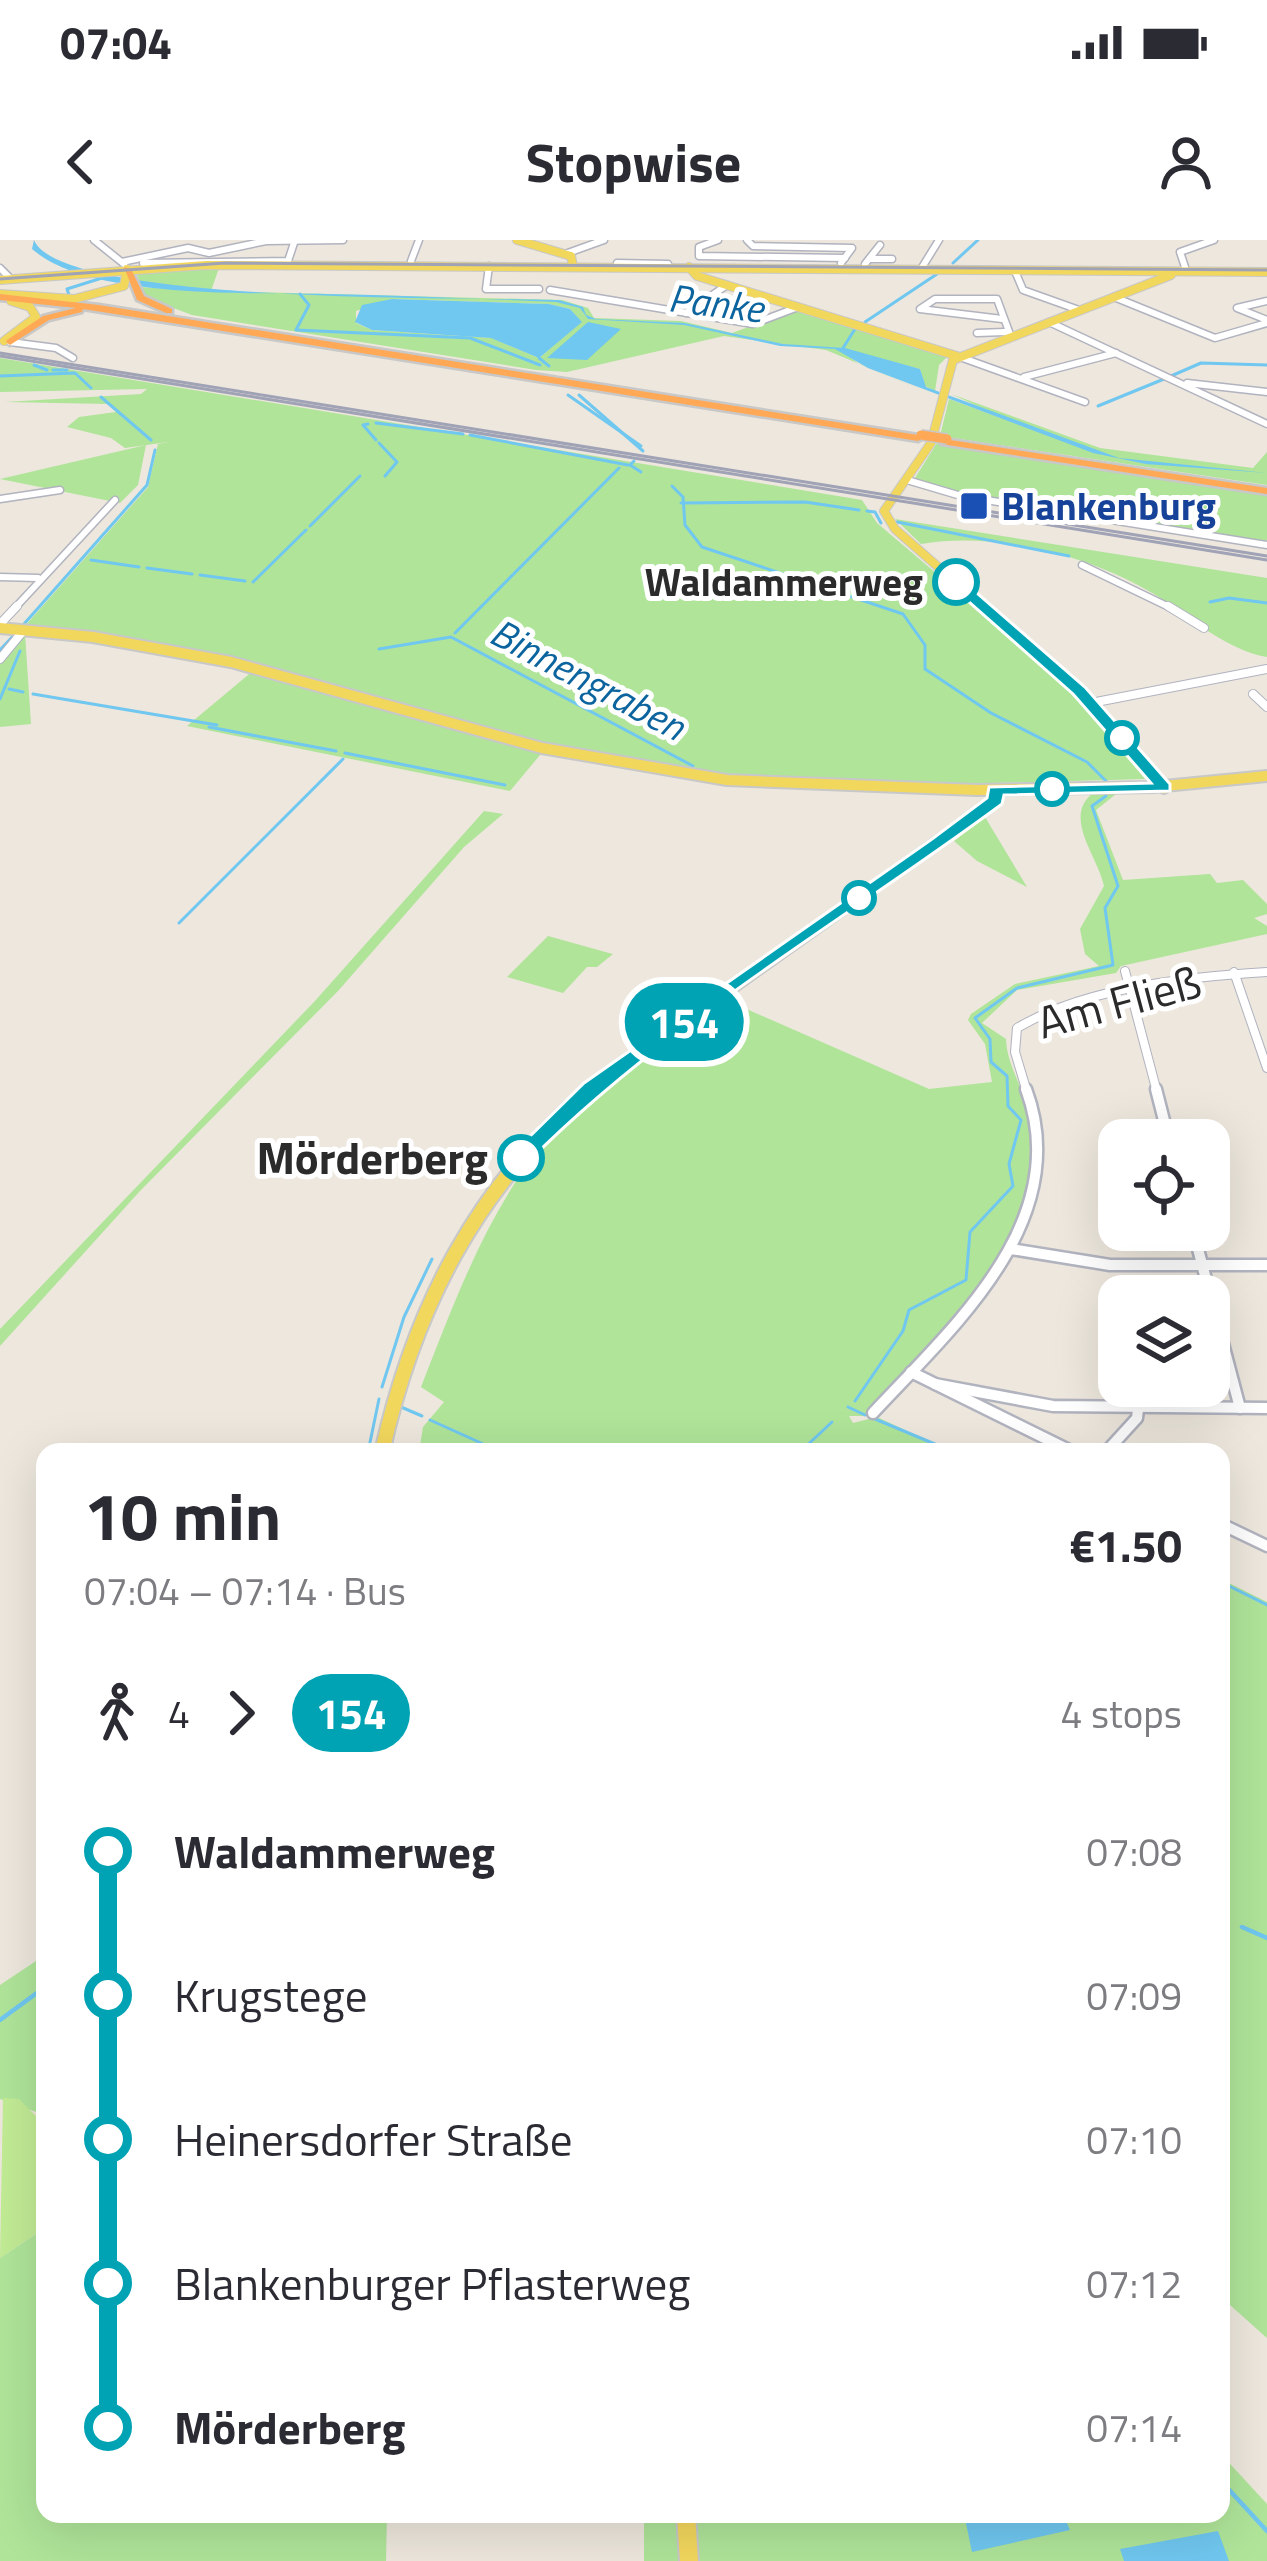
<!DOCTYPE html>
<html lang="en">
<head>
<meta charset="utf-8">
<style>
	:root { --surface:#fff; --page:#f2f2f3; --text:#2b2b33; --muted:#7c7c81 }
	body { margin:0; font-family:"Titillium Web",sans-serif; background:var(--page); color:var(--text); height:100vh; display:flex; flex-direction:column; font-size:45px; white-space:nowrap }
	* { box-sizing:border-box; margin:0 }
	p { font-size:39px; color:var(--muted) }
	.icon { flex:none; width:66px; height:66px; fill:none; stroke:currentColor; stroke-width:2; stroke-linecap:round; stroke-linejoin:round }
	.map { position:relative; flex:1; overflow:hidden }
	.side { position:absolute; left:36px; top:1203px; width:1194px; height:1080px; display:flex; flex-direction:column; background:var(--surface); border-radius:24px; box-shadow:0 12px 48px #0002 }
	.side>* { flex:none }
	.badge { padding:0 24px; border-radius:39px; font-size:42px; line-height:78px }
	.controls { position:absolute; left:1098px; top:879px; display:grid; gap:24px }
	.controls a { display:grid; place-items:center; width:132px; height:132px; border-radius:24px; background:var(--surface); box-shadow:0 12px 48px #0002; font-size:60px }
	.map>.badge { position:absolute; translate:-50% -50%; box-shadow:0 0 0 6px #fff }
	.legs { display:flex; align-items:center; gap:18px; height:132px; padding:0 48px; font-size:39px }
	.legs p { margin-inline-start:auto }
	.headline { display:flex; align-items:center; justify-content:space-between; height:204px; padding:0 48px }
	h1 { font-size:66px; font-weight:700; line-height:90px }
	ul { padding:0 48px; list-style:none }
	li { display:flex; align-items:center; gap:42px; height:144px; font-size:45px }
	li i { display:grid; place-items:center; width:18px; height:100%; margin:0 15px; background:currentColor }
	li i::after { content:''; width:30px; height:30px; margin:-15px; border:9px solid; border-radius:50%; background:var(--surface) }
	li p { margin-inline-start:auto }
	li:first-child i { background:linear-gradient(#0000 50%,currentColor 0) }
	li:last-child i { background:linear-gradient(currentColor 50%,#0000 0) }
	.status { display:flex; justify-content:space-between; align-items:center; height:84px; padding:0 60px; background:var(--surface); direction:ltr }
	.status svg { height:33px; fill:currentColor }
	header { display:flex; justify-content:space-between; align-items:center; height:156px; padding:0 48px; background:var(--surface); font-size:54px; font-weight:700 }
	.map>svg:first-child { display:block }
</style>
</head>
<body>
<div class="status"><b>07:04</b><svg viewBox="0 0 49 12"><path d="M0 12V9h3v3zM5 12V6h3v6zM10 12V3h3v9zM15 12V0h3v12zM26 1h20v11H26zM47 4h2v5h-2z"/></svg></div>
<header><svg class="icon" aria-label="back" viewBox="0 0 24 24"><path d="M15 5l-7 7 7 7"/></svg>Stopwise<svg class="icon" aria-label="person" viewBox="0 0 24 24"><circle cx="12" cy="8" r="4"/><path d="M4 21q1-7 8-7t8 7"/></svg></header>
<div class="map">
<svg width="1267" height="2321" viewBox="0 0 1267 2321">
	<rect width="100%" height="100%" fill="#ede7dd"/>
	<g fill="#afe499" fill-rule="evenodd">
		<path d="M 219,28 L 211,51 L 562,60 L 588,68 L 594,78 L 681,81 L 732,93 L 794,70 L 947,117 L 939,125 L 935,151 L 925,146 L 920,129 L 839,109 L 859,124 L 934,155 L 826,110 L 724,96 L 567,132 L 536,130 L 192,75 L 144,57 L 141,47 L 202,51 L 140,44 L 136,31 ZM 392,59 L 549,64 L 570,69 L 581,82 L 539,118 L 492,98 L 372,90 L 356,83 L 356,71 Z"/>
		<polygon points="0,118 862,260 877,283 1069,446 1145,539 994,543 995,550 795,546 545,509 510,551 187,486 254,430 24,387 148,247 158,204 168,202 125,208 111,198 67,187 79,177 116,172 108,164 5,162 141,154 147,149 0,152"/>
		<polygon points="951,154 1100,208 1253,228 1267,212 1267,245 940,196 949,159 1015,183"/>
		<polygon points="937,203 1267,253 1267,299 1265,304 961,254 915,238"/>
		<polygon points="146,205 138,245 120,263 0,239"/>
		<path d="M 895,279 L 1267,338 L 1267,417 C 1228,411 1187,375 1154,354 C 1089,315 995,291 921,304 Z"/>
		<polygon points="25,394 31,484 0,487 0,421"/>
		<path d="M 1093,553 L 1116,554 L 1096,570 L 1123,640 L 1210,634 L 1217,643 L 1243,640 L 1267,664 L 1267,674 L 1254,678 L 1267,686 L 1267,694 L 1121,726 L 1116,733 L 1017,750 L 982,783 L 1006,799 C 1007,835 1038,865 1036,909 C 1031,1017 933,1100 868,1176 L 849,1176 L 853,1183 L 877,1177 L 952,1212 L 419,1212 L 423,1187 L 444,1162 L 421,1147 C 456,1058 491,960 557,888 C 604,838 670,800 726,760 L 929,849 L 992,842 L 985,804 L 968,780 L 971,774 L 1015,744 L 1099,726 L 1085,714 L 1080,689 L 1104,646 C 1098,616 1062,577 1093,553 Z"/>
		<polygon points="484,571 503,574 464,607 338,751 140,951 0,1106 0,1089 314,762"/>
		<polygon points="985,577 1027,647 977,621 954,601"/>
		<polygon points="548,696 609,713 613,714 597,727 587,727 563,753 507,737"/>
		<polygon points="1221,1339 1267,1362 1267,2098 1221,2057"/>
		<polygon points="45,1715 45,1885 39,1873 0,1859 0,1745"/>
		<polygon points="45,1988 45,2274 387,2274 386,2321 0,2321 0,2018"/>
		<polygon points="1221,2214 1267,2264 1267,2321 644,2321 644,2274 1221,2274"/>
	</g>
	<polygon fill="#c2eb95" points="3,1858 19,1859 45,1885 45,1988 0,2018"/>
	<g fill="#70c7f0">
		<path d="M 34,0 C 61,65 475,57 559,60 L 583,67 L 586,75 L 596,79 L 684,83 L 783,104 L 845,108 L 920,129 L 926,147 L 1119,218 L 1267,233 L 1146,224 L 1093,213 L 868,128 L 835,109 L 780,106 L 684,85 L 588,79 L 580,68 L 556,62 C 480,59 403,55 327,54 C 252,52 90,60 32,9 Z"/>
		<polygon points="392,59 549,64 570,69 582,82 539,118 491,98 372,90 355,82 362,65"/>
		<polygon points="588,82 621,89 587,120 547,118"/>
		<polygon points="964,2274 1063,2274 1070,2290 972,2312"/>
		<polygon points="1218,2291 1229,2321 1124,2321 1120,2309"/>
	</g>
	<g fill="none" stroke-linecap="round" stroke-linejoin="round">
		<g stroke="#70c7f0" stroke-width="3">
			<polyline points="953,23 978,0"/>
			<polyline points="300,54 309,65 296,90 470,98 540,125"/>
			<polyline points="69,55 67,49 105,37"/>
			<polyline points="865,82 937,34"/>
			<polyline points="843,108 855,89"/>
			<polyline points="539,118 549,126"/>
			<polyline points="34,125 47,130"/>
			<polyline points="53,130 67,130"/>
			<polyline points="0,136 75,133 91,148"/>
			<polyline points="1171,136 1201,123 1267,125"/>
			<polyline points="568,155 641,206"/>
			<polyline points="579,155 643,211"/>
			<polyline points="101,157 151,200"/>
			<polyline points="1098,166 1164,139"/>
			<polyline points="376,183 463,194"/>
			<polyline points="368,184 363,185 376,200"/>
			<polyline points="470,195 628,225"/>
			<polyline points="379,203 397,222 385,236"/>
			<polyline points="634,221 630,225 641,232"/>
			<polyline points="672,246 683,257 685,285 702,307 903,374 925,405 925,429 991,473 1087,522 1107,542"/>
			<polyline points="681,263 805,262 859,270"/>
			<polyline points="867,271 875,272 881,283"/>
			<polyline points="897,282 1069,316"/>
			<polyline points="310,286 360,236"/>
			<polyline points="91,320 139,327"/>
			<polyline points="147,328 192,334"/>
			<polyline points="200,335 245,341"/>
			<polyline points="253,342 306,290"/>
			<polyline points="1210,362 1229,358 1267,363"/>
			<polyline points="24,384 147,245 155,210"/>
			<polyline points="455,393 619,228"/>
			<polyline points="379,409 451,397 693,526"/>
			<polyline points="0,410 15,394"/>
			<polyline points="9,449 23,452"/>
			<polyline points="33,454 217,485"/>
			<polyline points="0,459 20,411"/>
			<polyline points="209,487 336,511"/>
			<polyline points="345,513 505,545"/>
			<polyline points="179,683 343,519"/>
			<polyline points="382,1147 404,1077 432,1019"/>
			<polyline points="855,1161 903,1091 909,1070 966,1040 970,992 1013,946 1009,924 1021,880 1008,866 1007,836 991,822 990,799 975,778 1017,748 1113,725 1105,668 1118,646 1092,566 1106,556"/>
			<polyline points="401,1167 422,1176"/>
			<polyline points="848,1167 865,1175"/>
			<polyline points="875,1179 954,1212"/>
			<polyline points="430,1180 501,1212"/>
			<polyline points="368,1212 379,1159"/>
			<polyline points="390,1212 393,1196"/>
			<polyline points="800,1212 832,1182"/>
			<polyline points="1221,1342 1267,1365"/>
		</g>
		<g stroke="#70c7f0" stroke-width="4.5">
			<polyline points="1242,1687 1267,1698"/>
			<polyline points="0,1780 45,1747"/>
			<polyline points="1221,2241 1267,2291"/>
		</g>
		<g stroke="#b1b3bf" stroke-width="9">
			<g id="minor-far2">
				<polyline points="94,0 124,24"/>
				<polyline points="718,0 699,7 699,16 845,18"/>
				<polyline points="747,0 753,6 852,8 841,23"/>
				<polyline points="565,14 604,0"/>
				<polyline points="870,19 892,19"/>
				<polyline points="411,21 419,0"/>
				<polyline points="122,22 188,8 209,13 266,1 343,0"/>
				<polyline points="143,23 288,21 295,0"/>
				<polyline points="617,23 668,24"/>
				<polyline points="865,24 880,5"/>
				<polyline points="489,26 486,49 539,49"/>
				<polyline points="1185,27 1180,12 1214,0"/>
				<polyline points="0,28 11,39"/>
				<polyline points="921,29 939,0"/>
				<polyline points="1015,31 1023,50 1079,70"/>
				<polyline points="550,50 753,84 798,67"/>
				<polyline points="1114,57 1215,98 1267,83"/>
				<polyline points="1267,61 1237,68 1267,80"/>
				<polyline points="686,73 727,45"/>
				<polyline points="1002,79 920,69 935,59 997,59 1011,97"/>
				<polyline points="1049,82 1267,184"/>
				<polyline points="977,93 1005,92"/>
				<polyline points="10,102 56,108 73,118"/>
				<polyline points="960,117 1085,162"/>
				<polyline points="1024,137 1116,113"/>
				<polyline points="1187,143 1267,152"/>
				<polyline points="907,240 961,256 1267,305"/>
				<polyline points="0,259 60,250"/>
				<polyline points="1082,325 1173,369"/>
				<polyline points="0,337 38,338"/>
				<polyline points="14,369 115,260"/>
			</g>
		</g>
		<g stroke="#b1b3bf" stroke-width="10">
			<g id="minor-far1">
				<polyline points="1168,366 1204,388"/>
				<polyline points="0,384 17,366"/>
				<polyline points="0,419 24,390"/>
				<polyline points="1253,454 1267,467"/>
				<polyline points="1091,463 1267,429"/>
				<polyline points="1125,731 1157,852"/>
				<polyline points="1234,732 1267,828"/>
				<path d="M 1027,852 L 1015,812 L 1017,788 C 1087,747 1187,737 1267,732"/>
			</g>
		</g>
		<g stroke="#b1b3bf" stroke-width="15">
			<g id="minor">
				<polyline points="1156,849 1169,900"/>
				<polyline points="1193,990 1240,1168"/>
				<polyline points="1011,1009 1110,1025 1267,1025"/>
				<polyline points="911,1132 1073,1212"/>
				<polyline points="935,1144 1053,1166 1267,1168"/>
				<path d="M 873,1173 C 954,1086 1075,980 1026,849"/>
				<polyline points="1106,1212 1137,1178 1138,1169"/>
				<polyline points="1221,1284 1267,1306"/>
			</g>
		</g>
		<g stroke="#c8c8c8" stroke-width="10">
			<g id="major-far3">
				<polyline points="517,0 571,16 573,26"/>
				<polyline points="689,27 697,36 960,117"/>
				<polyline points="0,40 206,25 1267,32"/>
				<polyline points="0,54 74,59 124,46 127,29"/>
				<polyline points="4,101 36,77 30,67 11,61"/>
				<polyline points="986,369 895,289 884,271 931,203 953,120 1171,35"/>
			</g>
		</g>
		<g stroke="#c8c8c8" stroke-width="14">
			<g id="major-far2">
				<polyline points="983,366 1079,450 1164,548"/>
				<polyline points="0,388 93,397 231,422 542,508 727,540 977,550 1154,547 1267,536"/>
				<polyline points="586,852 996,560 995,550"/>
			</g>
		</g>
		<g stroke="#c8c8c8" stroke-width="18">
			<path id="major-far1" d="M 382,1212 C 415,1066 476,948 590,849"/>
		</g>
		<g stroke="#c8c8c8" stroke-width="22">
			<polyline id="major" points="686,2274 689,2321"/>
		</g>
		<g stroke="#c8c8c8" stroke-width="5">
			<g id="highway">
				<polygon points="124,27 131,29 144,56 172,69 172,73 166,73 137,60"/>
				<polygon points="0,54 99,65 918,195 923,198 918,201 83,69 82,72 49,80 10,105 6,102 7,100 43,76 76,68 0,60"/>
				<polygon points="944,199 1267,248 1267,254 941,204 941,200"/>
			</g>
		</g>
		<use href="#minor-far2" stroke="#fff" stroke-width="6"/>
		<use href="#minor-far1" stroke="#fff" stroke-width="8"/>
		<use href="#minor" stroke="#fff" stroke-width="10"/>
		<use href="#major-far3" stroke="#f2d75d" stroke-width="8"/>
		<use href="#major-far2" stroke="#f2d75d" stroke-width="10"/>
		<use href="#major-far1" stroke="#f2d75d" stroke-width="14"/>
		<use href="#major" stroke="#f2d75d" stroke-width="18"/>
		<use href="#highway" fill="#ffa856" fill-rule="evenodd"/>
		<g stroke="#a0a2b6" stroke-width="3">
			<polyline points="0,39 225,23 1267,30"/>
			<polyline points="0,113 1267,316"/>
		</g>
		<polyline stroke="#a0a2b6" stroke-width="3" points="0,116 1267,320"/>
		<g stroke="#c8c8c8" stroke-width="12" stroke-linecap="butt">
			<polyline id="highway-bridge" points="921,195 947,199"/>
		</g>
		<use href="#highway-bridge" stroke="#ffa856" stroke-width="9"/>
	</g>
	<path fill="#00a3b4" stroke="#fff" stroke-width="3" d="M 951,339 L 961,339 L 1085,447 L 1170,544 L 1170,551 L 1004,555 L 1002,564 C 844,681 667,782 528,922 L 513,922 L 513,913 L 584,843 L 932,599 L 987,558 L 989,547 L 1151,543 L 1073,454 L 951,346 Z"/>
	<rect fill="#1a4fb4" stroke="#fff" stroke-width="4.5" x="959" y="251" width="30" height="30" rx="6"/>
	<g fill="#fff" stroke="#00a3b4" stroke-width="6">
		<circle cx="956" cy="342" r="21"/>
		<circle cx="1122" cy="498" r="15"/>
		<circle cx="1052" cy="549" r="15"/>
		<circle cx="859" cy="658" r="15"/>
		<circle cx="521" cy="918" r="21"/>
	</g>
	<g text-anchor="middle" stroke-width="10" stroke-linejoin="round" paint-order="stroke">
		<g font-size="39" font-style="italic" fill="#0c649e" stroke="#fff">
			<text transform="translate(716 63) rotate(7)" y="14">Panke</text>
			<text transform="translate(588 439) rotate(28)" y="14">Binnengraben</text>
		</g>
		<g font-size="39" font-weight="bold" fill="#164399" stroke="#fff" text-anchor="start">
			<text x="1001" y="280">Blankenburg</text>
		</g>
		<g font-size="39" font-weight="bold" fill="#2b2b2b" stroke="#fff" text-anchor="end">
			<text x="923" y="356">Waldammerweg</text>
		</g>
		<g font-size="45" fill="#2b2b2b" stroke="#fff">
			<text transform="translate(1119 762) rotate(-15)" y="16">Am Fließ</text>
		</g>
		<g font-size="45" font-weight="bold" fill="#2b2b2b" stroke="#fff" text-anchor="end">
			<text x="488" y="934">Mörderberg</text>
		</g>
	</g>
</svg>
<div class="controls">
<a><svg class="icon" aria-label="locate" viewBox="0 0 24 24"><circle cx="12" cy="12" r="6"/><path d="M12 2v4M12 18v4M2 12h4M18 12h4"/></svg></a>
<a><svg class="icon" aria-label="layers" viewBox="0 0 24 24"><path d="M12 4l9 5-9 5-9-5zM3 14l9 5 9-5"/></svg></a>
</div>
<b class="badge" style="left:684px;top:782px;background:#00a3b4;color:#fff">154</b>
<section class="side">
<div class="headline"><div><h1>10 min</h1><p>07:04 – 07:14 · Bus</p></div><b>€1.50</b></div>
<div class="legs"><svg class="icon" aria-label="walk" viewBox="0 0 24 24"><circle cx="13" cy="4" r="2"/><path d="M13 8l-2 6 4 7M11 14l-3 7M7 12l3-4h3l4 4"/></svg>4<svg class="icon" aria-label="forward" viewBox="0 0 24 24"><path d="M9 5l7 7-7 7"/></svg><b class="badge" style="background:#00a3b4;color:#fff">154</b><p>4 stops</p></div>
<ul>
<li><i style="color:#00a3b4"></i><b>Waldammerweg</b><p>07:08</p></li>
<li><i style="color:#00a3b4"></i><span>Krugstege</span><p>07:09</p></li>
<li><i style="color:#00a3b4"></i><span>Heinersdorfer Straße</span><p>07:10</p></li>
<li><i style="color:#00a3b4"></i><span>Blankenburger Pflasterweg</span><p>07:12</p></li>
<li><i style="color:#00a3b4"></i><b>Mörderberg</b><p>07:14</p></li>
</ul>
</section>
</div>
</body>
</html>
